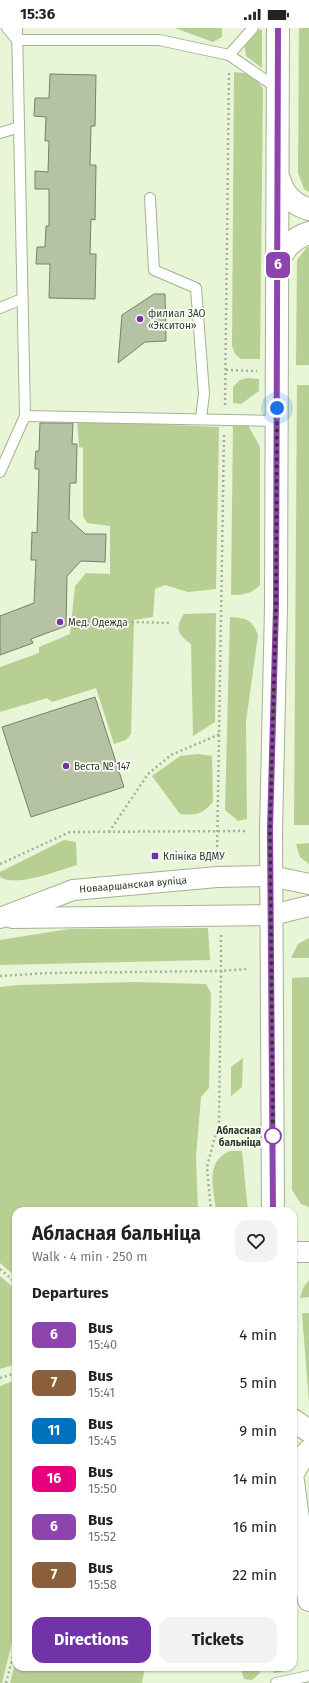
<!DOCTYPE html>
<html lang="en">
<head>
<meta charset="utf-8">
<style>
	:root { --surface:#fff; --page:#f2f2f2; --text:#222; --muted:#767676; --accent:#7333a8 }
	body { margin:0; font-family:"Fira Sans",sans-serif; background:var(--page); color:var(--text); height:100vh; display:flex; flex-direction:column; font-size:15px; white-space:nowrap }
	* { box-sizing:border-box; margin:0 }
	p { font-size:13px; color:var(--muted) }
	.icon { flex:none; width:22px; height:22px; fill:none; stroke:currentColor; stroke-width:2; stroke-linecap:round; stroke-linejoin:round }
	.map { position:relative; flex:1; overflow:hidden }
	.sheet { position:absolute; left:12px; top:1179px; width:285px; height:464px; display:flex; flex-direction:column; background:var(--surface); border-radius:12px; box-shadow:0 1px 3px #0004 }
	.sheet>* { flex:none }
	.badge { padding:0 8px; border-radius:6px; font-size:14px; line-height:26px }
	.you { position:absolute; width:20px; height:20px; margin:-10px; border:3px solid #fff; border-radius:50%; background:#1a73e8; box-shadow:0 0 0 6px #1a73e833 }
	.map>.badge { position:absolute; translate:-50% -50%; box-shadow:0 0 0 2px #fff }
	h2 { padding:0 20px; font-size:15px; line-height:36px }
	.round { display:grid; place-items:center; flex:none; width:42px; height:42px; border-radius:12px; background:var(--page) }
	.overview { display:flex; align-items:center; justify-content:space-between; height:68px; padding:0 20px }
	h1 { font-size:19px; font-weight:700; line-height:30px }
	.cta { display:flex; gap:8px; margin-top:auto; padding:8px 20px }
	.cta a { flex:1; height:46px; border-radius:12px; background:var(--accent); color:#fff; font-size:16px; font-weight:700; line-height:46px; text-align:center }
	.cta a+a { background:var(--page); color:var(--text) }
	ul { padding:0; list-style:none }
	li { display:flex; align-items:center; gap:12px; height:48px; padding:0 20px }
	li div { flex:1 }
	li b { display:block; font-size:15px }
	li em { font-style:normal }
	li .badge { min-width:44px; font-weight:700; text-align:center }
	.status { display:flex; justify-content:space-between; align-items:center; height:28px; padding:0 20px; background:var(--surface); direction:ltr }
	.status svg { height:11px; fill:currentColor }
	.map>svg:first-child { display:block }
</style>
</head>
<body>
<div class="status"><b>15:36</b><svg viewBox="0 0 49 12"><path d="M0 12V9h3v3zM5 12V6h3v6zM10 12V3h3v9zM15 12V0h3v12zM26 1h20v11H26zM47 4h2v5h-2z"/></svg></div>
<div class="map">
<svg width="309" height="1655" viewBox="0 0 309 1655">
	<rect width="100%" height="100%" fill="#e8f5d6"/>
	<g fill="#b8cf94">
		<polygon points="175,0 222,0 222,9 213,14"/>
		<polygon points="299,0 309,0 309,164 304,161 298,145"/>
		<polygon points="262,1 262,40 246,28 244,13 253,5"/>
		<polygon points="234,44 251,46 263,60 260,331 241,331 235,326 232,318"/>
		<polygon points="307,219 309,219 309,337 296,337 297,232"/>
		<polygon points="247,350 259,351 259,363 241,376 233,375 233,359 240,352"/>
		<polygon points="297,357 309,357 309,797 294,797"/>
		<polygon points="77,393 219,399 216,561 188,564 165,557 155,561 153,589 134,592 131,706 126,712 114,716 96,660 52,674 47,670 0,684 0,639 39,625 39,619 70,606 75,558 86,545 110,546 110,498 87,495 83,488 83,420 79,419"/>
		<path d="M 233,395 L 248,397 L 260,419 L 260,557 C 251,566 244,567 231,567 Z"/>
		<path d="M 216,585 L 215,694 L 193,708 L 191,616 C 177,606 175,600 184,586 Z"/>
		<path d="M 230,589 C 246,590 252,591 258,607 L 246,694 L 247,791 L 238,793 L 225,782 Z"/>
		<path d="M 198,726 L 212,728 L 213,774 C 201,787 197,787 180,786 L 152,748 L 180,728 Z"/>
		<path d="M 64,812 L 76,814 L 77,837 C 60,842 15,860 0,849 L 0,844 Z"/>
		<polygon points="309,815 309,836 300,829 296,816"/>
		<polygon points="208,900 210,932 0,937 0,912 69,901"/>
		<polygon points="309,910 309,930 291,930 298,916"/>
		<polygon points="309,949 309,1179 301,1176 292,1162 292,950"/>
		<polygon points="134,954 206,956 211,965 209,1060 201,1069 196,1129 198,1183 16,1183 16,1249 0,1235 0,959 19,957"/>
		<polygon points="243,1030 242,1059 231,1068 231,1039"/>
		<path d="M 230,1123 L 242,1123 L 248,1183 L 216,1183 C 214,1160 204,1134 230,1123 Z"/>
		<polygon points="0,1248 16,1262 16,1336 0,1341"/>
		<polygon points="309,1252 309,1269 300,1270 303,1260"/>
		<polygon points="302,1285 309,1285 309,1375"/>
		<polygon points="16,1352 16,1598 2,1655 0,1655 0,1358"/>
		<polygon points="16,1632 16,1639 145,1639 142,1655 10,1655"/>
		<polygon points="240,1639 259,1639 260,1645 252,1652 244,1651"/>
		<polygon points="272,1639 289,1639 281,1644 274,1645"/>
	</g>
	<g fill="#b6c2a4" stroke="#778266">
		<polygon points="50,46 96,47 95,98 91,98 90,137 96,137 95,192 91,191 90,226 96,226 95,271 49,270 50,236 36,236 37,219 45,219 46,198 49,198 49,161 35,161 35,143 48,144 49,113 45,113 46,89 34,88 35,70 49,70"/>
		<polygon points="154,266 165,266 166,313 145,314 118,335 122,287"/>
		<polygon points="40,395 73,395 72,416 77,416 76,455 70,455 69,491 85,506 106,506 105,534 81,533 67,548 66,598 31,611 33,615 0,627 0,588 34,575 36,532 31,532 32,504 37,505 39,441 35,441 35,432 36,423 39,423"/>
		<polygon points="95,669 124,759 31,789 2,699"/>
	</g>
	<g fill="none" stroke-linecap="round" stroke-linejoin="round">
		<g stroke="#a5b193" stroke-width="12">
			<g id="lane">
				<polyline points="7,0 17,12 159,12 229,27 277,60"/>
				<polyline points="229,27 253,0"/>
				<polyline points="0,105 19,99"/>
				<polyline points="150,170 154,242 196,260 204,366 201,390"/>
				<polyline points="0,280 22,271"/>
				<polyline points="25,388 277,393"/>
				<polyline points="0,444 25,388 17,0"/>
				<polyline points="276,1655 309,1648"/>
			</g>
		</g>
		<g stroke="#a5b193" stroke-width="22">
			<g id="street">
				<polyline points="0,890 73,862 217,849 271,848 309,856"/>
				<polyline points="12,890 272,887 309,878"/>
				<polyline points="293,1224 309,1224"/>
			</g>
		</g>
		<g stroke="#a5b193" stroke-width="24">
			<g id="primary">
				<path d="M 279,151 C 284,167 293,177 309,181"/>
				<path d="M 278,235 C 284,220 293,210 309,205"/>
				<polyline points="273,1183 271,803 276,579 278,0"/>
				<polyline points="293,1392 309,1403"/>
				<polyline points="293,1445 301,1431 309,1423"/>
				<polyline points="293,1453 309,1572"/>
			</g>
		</g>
		<g stroke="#a5af97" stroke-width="2.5" stroke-dasharray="2 3" stroke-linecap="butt">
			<polyline points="226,342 257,343"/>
			<polyline points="225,377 229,44"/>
			<polyline points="74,601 88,593 170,595"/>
			<polyline points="109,804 148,746 171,727 220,706"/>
			<polyline points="217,829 224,406"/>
			<polyline points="0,836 70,804 246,803"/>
			<polyline points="0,948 48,945 221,943 221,907"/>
			<polyline points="211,1183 207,1139 219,1093 221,943 247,941"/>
			<polyline points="0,1241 16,1255"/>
			<polyline points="0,1350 16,1345"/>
			<polyline points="6,1655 16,1616"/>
		</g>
		<use href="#lane" stroke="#fff" stroke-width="10"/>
		<use href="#street" stroke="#fff" stroke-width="20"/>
		<use href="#primary" stroke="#fff" stroke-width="22"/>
	</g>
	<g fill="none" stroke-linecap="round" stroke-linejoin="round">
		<g stroke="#fff" stroke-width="9">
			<polyline id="line" points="273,1183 270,802 276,579 278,0"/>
		</g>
		<use href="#line" stroke="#8e44ad" stroke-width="6"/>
		<polyline stroke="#32372b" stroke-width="4" stroke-dasharray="0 7.2" points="273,1108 270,802 276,579 277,380"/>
	</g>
	<g fill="#7333a8" stroke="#fbfef8" stroke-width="1.5">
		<circle cx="140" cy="291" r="4"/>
		<circle cx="60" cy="594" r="4"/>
		<circle cx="66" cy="738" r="4"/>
		<rect x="151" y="824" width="8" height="8" rx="2"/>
	</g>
	<circle fill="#fff" stroke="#8e44ad" stroke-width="2" cx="273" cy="1108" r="8"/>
	<g text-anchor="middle" stroke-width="3.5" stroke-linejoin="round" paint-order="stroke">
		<g font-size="10" fill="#32372b" stroke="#fbfef8" text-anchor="start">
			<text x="148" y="289">филиал ЗАО<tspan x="148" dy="12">«Экситон»</tspan></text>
			<text x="68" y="598">Мед. Одежда</text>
			<text x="74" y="742">Веста № 147</text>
			<text x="163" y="832">Клініка ВДМУ</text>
		</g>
		<g font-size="10" fill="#32372b" stroke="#fbfef8">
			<text transform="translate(133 856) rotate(-5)" y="4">Новааршанская вуліца</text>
		</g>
		<g font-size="10" font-weight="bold" fill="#32372b" stroke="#fbfef8" text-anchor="end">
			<text x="261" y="1106">Абласная<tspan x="261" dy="12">бальніца</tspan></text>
		</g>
	</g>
</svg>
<div class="you" style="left:277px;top:380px"></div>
<b class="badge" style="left:278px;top:237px;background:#8e44ad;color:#fff">6</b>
<section class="sheet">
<div class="overview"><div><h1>Абласная бальніца</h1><p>Walk · 4 min · 250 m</p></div><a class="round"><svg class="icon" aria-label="heart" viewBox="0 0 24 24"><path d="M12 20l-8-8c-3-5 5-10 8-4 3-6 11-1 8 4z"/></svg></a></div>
<h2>Departures</h2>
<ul>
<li><span class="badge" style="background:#8e44ad;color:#fff">6</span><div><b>Bus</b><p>15:40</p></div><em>4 min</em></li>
<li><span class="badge" style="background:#8b5e3c;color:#fff">7</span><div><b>Bus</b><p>15:41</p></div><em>5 min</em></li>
<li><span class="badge" style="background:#0072bc;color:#fff">11</span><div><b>Bus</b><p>15:45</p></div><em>9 min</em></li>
<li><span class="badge" style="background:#e6007e;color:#fff">16</span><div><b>Bus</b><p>15:50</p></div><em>14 min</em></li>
<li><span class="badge" style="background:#8e44ad;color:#fff">6</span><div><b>Bus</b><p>15:52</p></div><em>16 min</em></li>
<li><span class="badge" style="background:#8b5e3c;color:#fff">7</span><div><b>Bus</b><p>15:58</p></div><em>22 min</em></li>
</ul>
<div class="cta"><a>Directions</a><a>Tickets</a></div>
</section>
</div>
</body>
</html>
